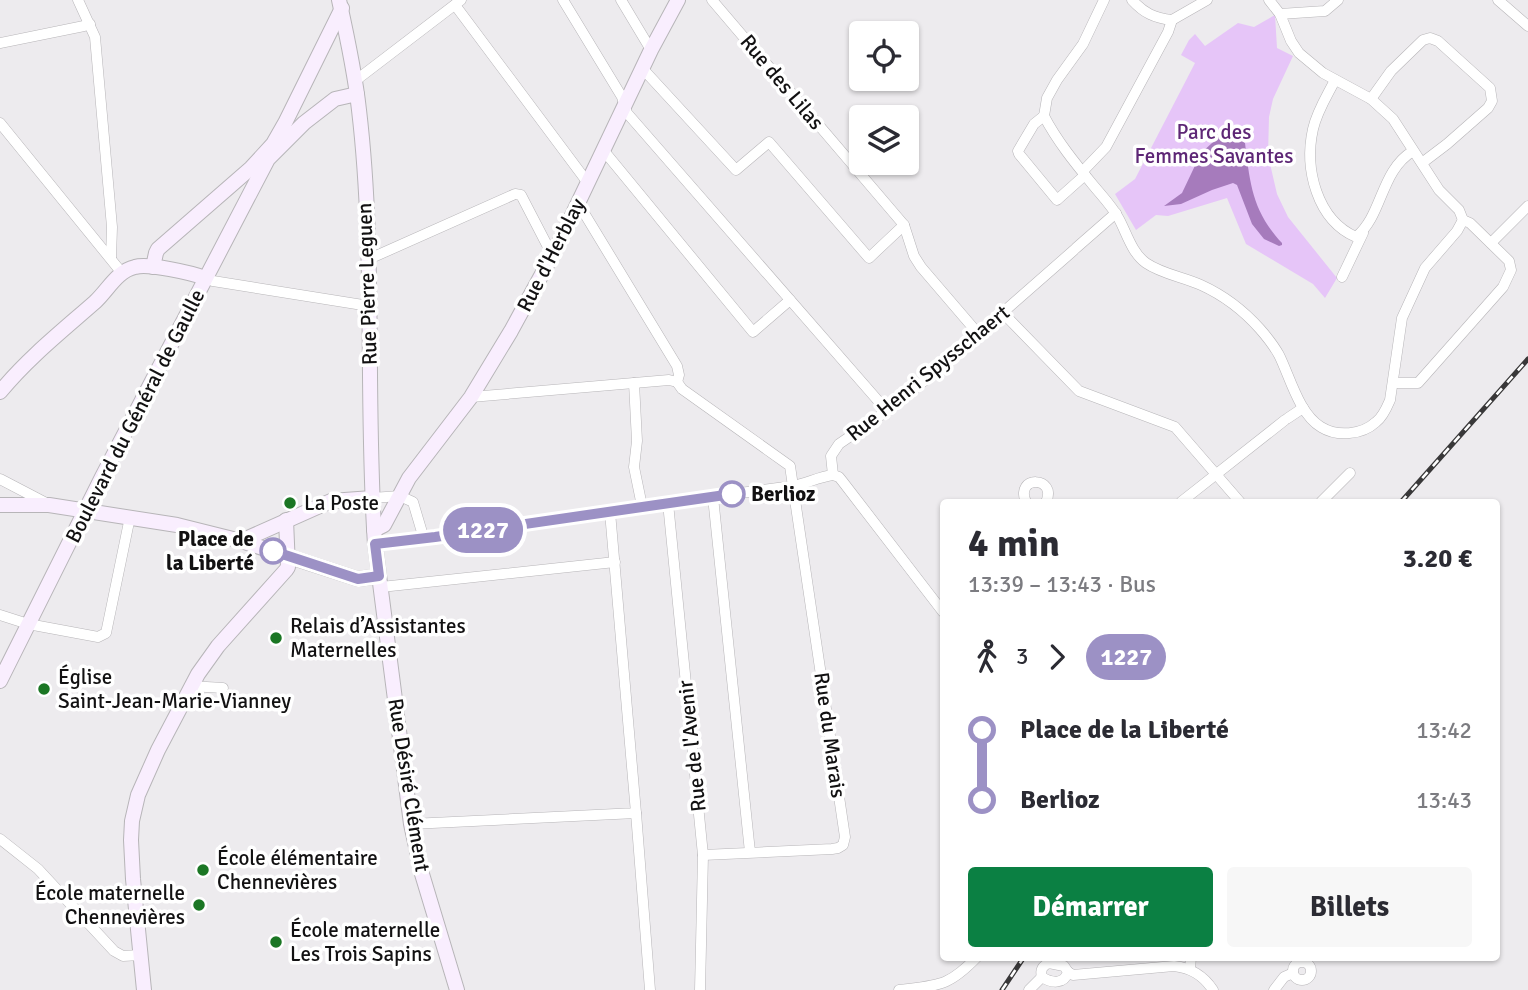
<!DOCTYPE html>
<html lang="fr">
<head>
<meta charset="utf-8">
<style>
	:root { --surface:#fff; --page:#f7f7f7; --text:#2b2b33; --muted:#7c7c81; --accent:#0b8043 }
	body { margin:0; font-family:Signika,sans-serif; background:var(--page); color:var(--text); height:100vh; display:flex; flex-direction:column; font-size:26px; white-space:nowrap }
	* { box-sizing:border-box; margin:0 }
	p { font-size:23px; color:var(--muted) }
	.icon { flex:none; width:38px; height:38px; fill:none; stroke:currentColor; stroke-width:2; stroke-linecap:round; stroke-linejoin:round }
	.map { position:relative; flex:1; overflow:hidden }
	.details { position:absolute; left:940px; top:499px; width:560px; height:462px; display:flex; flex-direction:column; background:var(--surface); border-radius:7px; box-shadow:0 2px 5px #0004 }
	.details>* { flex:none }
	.badge { padding:0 14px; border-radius:23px; font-size:24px; line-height:46px }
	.fabs { position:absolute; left:849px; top:21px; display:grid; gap:14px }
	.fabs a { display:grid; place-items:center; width:70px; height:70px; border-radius:7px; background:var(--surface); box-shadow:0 2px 5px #0004; font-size:35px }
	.map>.badge { position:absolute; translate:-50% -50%; box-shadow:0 0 0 4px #fff }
	.legs { display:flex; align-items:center; gap:10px; height:77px; padding:0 28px; font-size:23px }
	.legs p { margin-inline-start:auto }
	.overview { display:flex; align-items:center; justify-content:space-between; height:119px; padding:0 28px }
	h1 { font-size:38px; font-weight:800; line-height:52px }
	.primary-button { display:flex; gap:14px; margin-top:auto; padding:14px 28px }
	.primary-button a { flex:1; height:80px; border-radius:7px; background:var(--accent); color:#fff; font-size:28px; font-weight:800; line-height:80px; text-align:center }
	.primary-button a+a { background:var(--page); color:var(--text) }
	ul { padding:0 28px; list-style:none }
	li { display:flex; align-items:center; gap:24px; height:70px; font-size:26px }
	li i { display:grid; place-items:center; width:10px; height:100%; margin:0 9px; background:currentColor }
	li i::after { content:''; width:18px; height:18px; margin:-9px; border:5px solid; border-radius:50%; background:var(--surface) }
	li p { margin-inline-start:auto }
	li:first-child i { background:linear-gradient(#0000 50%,currentColor 0) }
	li:last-child i { background:linear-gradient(currentColor 50%,#0000 0) }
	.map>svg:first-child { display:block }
</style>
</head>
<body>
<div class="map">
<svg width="1528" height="990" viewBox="0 0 1528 990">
	<rect width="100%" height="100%" fill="#edebee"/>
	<polygon fill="#e6c5f8" points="1275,15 1277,48 1293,56 1273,99 1269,117 1268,155 1277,194 1288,217 1337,278 1325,298 1313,284 1246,244 1227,198 1168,216 1156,215 1136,230 1115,194 1135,179 1195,63 1181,55 1189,40 1195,34 1205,46 1238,23 1254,27"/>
	<path fill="#a67bbc" d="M 1230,133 L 1245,143 C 1250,183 1252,211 1282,243 L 1282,245 L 1279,246 L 1264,239 L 1252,224 L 1237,185 L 1233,183 L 1212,190 L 1181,204 L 1164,206 L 1182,193 L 1201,153 L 1222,134 Z"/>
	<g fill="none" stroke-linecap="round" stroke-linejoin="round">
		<g stroke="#b7b5b8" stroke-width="11">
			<g id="street">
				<polyline points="78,0 95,37 112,227 111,258"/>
				<polyline points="563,0 622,97 627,113 887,411"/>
				<polyline points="621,0 651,50"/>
				<polyline points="712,0 904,225 914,256 921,267 975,330"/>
				<path d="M 1132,0 C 1144,13 1154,18 1172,20"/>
				<polyline points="1269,0 1280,14 1291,41 1299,53 1323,73 1371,99 1393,119 1439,190 1459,210 1463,220"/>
				<polyline points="1498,0 1528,26"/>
				<polyline points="455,5 588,183"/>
				<polyline points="1280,14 1325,11 1338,0"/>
				<polyline points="1172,20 1207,0"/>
				<polyline points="0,43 84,26 90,24"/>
				<polyline points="642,68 736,170 769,142 869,258 904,225"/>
				<path d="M 1335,80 C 1327,96 1317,111 1313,129 C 1304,169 1317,220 1356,237 C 1383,215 1380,171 1413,151"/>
				<polyline points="355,81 461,0"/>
				<polyline points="1371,99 1391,71 1423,40 1430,38 1438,41 1490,88 1492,101 1488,108 1447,144 1422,163"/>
				<path d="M 1044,116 C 1057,141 1075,163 1093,185 C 1102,196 1112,206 1119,219 C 1127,234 1132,253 1146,263 C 1162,274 1183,277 1201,285 C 1223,295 1244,311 1260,329 C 1267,337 1274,346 1279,355 C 1290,377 1299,414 1321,427 C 1337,437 1362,435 1376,422 C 1383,417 1387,407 1390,400 L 1402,318 L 1425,268 L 1457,231 L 1463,220"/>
				<polyline points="1044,116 1034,124 1018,151 1019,154 1057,200 1085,175"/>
				<polyline points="1044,116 1047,98 1057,80 1083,44 1104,0"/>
				<polyline points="0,123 122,273"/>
				<polyline points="604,151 753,332 790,300"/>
				<polyline points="1083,171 1106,147 1168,32 1172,20"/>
				<polyline points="578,203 677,366 679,375 677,382"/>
				<polyline points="1491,243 1528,206"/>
				<polyline points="1076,248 1116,213"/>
				<polyline points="369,259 515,194 521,195 548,247 556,250"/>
				<polyline points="1342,277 1363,233"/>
				<polyline points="205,278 213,281 369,306"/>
				<polyline points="1003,313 1079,391 1175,427 1240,502"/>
				<polyline points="677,382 682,389 790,466 845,837 843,845 838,848 832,849 703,855"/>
				<polyline points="634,383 637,441 634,467 642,506"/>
				<polyline points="1393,383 1418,383 1503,287 1511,270 1509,261 1470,223 1463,220"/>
				<polyline points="471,397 669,380 677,382"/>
				<polyline points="1288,418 1303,408"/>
				<polyline points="833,475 831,456 839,444 887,411 935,372 1074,250"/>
				<polyline points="833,475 839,477 843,482 943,612"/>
				<polyline points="0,479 46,503"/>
				<polyline points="713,497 750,852"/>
				<polyline points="372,498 400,496 413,502 424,539"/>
				<path d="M 1026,502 C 1014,475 1058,476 1046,502"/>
				<polyline points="1181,502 1285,420"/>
				<polyline points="1321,502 1350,473"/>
				<polyline points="668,503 703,855 700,990"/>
				<path d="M 375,544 L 435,537 L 642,506 L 793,486 C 807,483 819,477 833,475"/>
				<polyline points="381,587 615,562"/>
				<polyline points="0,615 28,624 98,637 106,633 130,517"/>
				<polyline points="190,686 223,688"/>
				<polyline points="636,813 650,990"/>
				<polyline points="411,824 636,813 610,512"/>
				<polyline points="0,839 38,869 114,951 123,956 140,955"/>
				<circle cx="1302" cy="971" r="9"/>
				<path d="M 1049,963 L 1064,966 L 1068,972 C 1064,985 1051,983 1042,977 C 1040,970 1042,966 1049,963 Z"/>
				<polyline points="1190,969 1191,957"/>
				<path d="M 1068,972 L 1073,975 L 1174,966 C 1191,968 1203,975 1213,990"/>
				<path d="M 899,990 C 939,985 948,987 977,957"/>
				<polyline points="1029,990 1042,977"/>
				<polyline points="1274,990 1284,977 1293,973"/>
			</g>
		</g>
		<g stroke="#b7b5b8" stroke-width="16">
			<g id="secondary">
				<path d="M 339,0 C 347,36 355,73 359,110 C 376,254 365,400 375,544 L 411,824 L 422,874 L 457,990"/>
				<polyline points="153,267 156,253 158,249 251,168 273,144 285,123 342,8"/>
				<path d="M 0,392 C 28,358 62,331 95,302 C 108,290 117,271 135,267 C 148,263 192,273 205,278"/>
				<polyline points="0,505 49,505 177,525 241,541 358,579 379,576"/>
				<polyline points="374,530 384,525 409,478 471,397 511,331 559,243 651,50 678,0"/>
				<polyline points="241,541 331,501 372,498"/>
				<polyline points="0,681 102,477 268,159 304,123 335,99 357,94"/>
				<polyline points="144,990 133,879 131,840 132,821 138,795 158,750 198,674 218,646 286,570 288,567 286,520"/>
			</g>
		</g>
		<use href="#street" stroke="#fff" stroke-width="10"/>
		<use href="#secondary" stroke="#f9eefe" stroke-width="14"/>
		<g stroke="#393839" stroke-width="5">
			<g id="rail">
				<polyline points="1401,502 1528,359"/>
				<polyline points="1002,990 1024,957"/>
			</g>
		</g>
		<use href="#rail" stroke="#fff" stroke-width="2.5" stroke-dasharray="8" stroke-linecap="butt"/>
	</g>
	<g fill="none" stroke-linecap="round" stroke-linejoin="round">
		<g stroke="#fff" stroke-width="16">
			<polyline id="line-1" points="273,551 358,579 379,576 375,544 435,537 732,494"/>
		</g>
		<use href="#line-1" stroke="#9c91c5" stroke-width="10"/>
	</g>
	<g fill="#fff" stroke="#9c91c5" stroke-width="3.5">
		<circle cx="732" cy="494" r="12"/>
		<circle cx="273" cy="551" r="12"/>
	</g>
	<g fill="#1b7624" stroke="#fff" stroke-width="2.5">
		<circle cx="290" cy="503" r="7"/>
		<circle cx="276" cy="638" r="7"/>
		<circle cx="44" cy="689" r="7"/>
		<circle cx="203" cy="870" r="7"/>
		<circle cx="199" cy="905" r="7"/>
		<circle cx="276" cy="942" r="7"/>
	</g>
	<g text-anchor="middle" stroke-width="7" stroke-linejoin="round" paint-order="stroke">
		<g font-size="21" fill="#121112" stroke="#fff">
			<text transform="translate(782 82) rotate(50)" y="7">Rue des Lilas</text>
			<text transform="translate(551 255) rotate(-63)" y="7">Rue d'Herblay</text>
			<text transform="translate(367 284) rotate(-92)" y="7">Rue Pierre Leguen</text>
			<text transform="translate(928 373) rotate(-39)" y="7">Rue Henri Spysschaert</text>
			<text transform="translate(135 416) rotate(-63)" y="7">Boulevard du Général de Gaulle</text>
			<text transform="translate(830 735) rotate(82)" y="7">Rue du Marais</text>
			<text transform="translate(692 746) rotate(-96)" y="7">Rue de l'Avenir</text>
			<text transform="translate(409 785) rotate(81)" y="7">Rue Désiré Clément</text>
		</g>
		<g font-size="21" fill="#5e2776" stroke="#fff">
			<text x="1214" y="139">Parc des<tspan x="1214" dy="24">Femmes Savantes</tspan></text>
		</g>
		<g font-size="21" font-weight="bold" fill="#121112" stroke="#fff" text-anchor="start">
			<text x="751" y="501">Berlioz</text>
			<text x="254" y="546" text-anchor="end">Place de<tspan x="254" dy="24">la Liberté</tspan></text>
		</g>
		<g font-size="21" fill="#121112" stroke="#fff" text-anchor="start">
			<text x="304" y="510">La Poste</text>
			<text x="290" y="633">Relais d’Assistantes<tspan x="290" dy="24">Maternelles</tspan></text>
			<text x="58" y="684">Église<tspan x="58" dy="24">Saint-Jean-Marie-Vianney</tspan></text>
			<text x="217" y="865">École élémentaire<tspan x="217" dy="24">Chennevières</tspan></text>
			<text x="185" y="900" text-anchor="end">École maternelle<tspan x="185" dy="24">Chennevières</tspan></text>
			<text x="290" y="937">École maternelle<tspan x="290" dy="24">Les Trois Sapins</tspan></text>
		</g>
	</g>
</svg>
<div class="fabs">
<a><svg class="icon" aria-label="locate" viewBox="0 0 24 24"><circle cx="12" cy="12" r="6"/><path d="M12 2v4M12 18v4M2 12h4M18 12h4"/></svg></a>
<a><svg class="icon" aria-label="layers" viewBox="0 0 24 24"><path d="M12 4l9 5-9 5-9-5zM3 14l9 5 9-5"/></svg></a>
</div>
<b class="badge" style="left:483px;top:530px;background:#9c91c5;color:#fff">1227</b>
<section class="details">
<div class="overview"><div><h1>4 min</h1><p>13:39 – 13:43 · Bus</p></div><b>3.20 €</b></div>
<div class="legs"><svg class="icon" aria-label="walk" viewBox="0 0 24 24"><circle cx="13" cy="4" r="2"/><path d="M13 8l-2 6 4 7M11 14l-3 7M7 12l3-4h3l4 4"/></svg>3<svg class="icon" aria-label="forward" viewBox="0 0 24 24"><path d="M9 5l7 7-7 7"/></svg><b class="badge" style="background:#9c91c5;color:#fff">1227</b></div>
<ul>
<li><i style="color:#9c91c5"></i><b>Place de la Liberté</b><p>13:42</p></li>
<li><i style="color:#9c91c5"></i><b>Berlioz</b><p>13:43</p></li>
</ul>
<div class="primary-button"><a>Démarrer</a><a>Billets</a></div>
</section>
</div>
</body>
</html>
